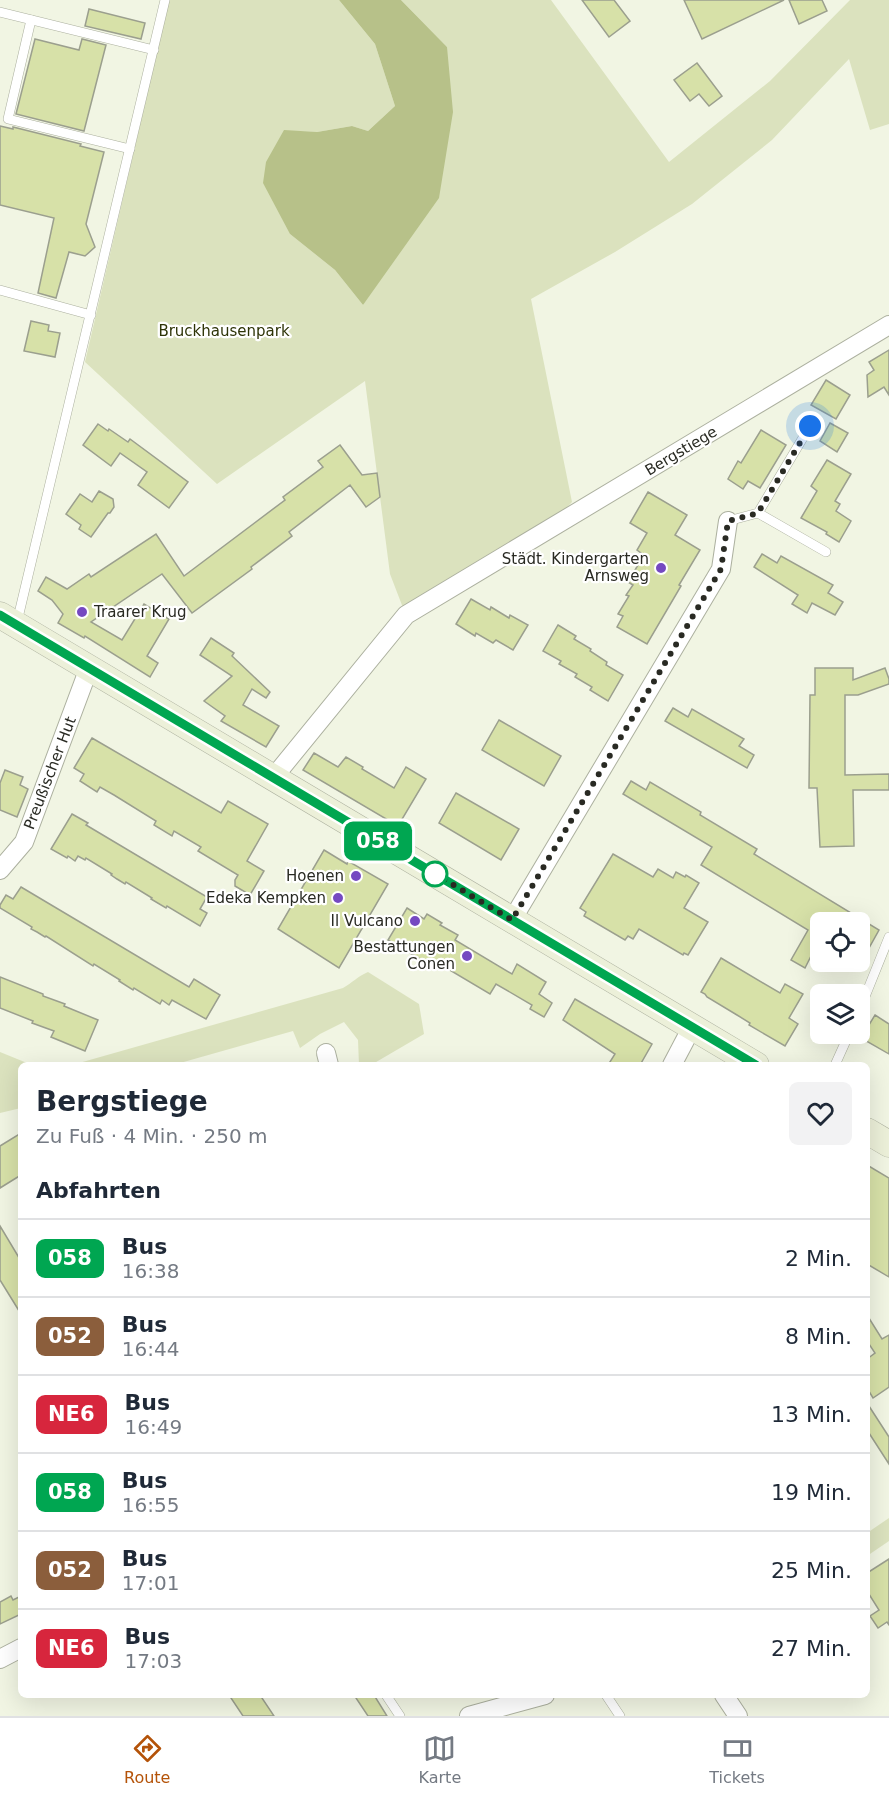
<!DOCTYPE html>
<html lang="de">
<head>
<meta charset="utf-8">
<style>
	:root { --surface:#fff; --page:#f2f2f3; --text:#1f2937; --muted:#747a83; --line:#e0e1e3; --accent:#b45309 }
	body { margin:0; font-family:"DejaVu Sans",sans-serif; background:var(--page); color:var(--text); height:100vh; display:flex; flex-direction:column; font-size:22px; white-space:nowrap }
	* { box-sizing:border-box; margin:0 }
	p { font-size:20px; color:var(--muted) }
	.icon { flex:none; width:33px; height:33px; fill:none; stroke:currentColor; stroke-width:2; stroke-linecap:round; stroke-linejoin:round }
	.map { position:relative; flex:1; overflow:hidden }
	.details { position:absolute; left:18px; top:1062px; width:852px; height:636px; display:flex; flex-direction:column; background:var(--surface); border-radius:9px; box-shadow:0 6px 24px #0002 }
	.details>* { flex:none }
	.badge { padding:0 12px; border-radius:9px; font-size:21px; line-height:39px }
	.controls { position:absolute; left:810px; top:912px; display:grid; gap:12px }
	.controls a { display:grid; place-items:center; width:60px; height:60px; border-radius:9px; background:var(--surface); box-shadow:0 6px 24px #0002; font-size:30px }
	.you { position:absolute; width:30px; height:30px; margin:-15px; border:4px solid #fff; border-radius:50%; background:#1a73e8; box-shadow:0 0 0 9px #1a73e833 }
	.map>.badge { position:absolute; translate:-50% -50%; box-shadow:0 0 0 3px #fff }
	h2 { padding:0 18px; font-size:22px; line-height:54px }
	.round { display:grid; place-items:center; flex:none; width:63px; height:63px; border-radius:9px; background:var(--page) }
	.head { display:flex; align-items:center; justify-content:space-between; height:102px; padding:0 18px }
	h1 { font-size:28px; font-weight:700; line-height:45px }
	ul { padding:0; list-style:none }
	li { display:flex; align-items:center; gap:18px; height:78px; padding:0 18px; border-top:2px solid var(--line) }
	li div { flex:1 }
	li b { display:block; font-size:22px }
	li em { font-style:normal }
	li .badge { min-width:66px; font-weight:700; text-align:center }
	.tabs { display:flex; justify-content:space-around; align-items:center; height:84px; border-top:2px solid var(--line); background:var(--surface); font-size:16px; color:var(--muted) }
	.tabs a { display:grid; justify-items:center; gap:3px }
	.tabs .active { color:var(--accent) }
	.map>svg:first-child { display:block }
</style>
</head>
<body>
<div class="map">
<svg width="889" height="1716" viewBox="0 0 889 1716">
	<rect width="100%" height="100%" fill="#f1f5e3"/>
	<g fill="#dbe2be">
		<polygon points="169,0 339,0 375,44 395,106 368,131 352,126 317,132 284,131 290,234 335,270 363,305 447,47 401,0 551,0 669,162 770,81 850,0 889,0 889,124 870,130 849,59 772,140 692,204 615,252 531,299 572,502 555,520 405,613 390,574 365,381 217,484 85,362"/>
		<path d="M 368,972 L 419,1004 L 424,1034 L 371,1065 L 359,1065 L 358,1040 L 344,1022 L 320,1034 L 300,1048 L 293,1031 L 173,1065 L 72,1065 L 343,988 C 352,983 358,976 368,972 Z"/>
		<polygon points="0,1052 32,1065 21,1065 21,1108 0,1113"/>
		<polygon points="889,1518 889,1541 867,1556 867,1533"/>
	</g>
	<polygon fill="#b7c189" points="339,0 401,0 447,47 453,112 439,198 363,305 335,270 290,234 263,183 266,162 284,130 317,132 352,126 368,131 395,106 375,44"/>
	<g fill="#d7e1a8" stroke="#9b9f8e" stroke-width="1.5">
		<polygon points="582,0 614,0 630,21 609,37"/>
		<polygon points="684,0 784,0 702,39"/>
		<polygon points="789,0 822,0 827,11 799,24"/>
		<polygon points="89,9 145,23 141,39 85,26"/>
		<polygon points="35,39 79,50 82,39 106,45 84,131 16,114"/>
		<polygon points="697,63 722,96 709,106 699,94 690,101 674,80"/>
		<polygon points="0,126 13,129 13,127 81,144 80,146 104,152 86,224 95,247 85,256 69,252 56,298 38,293 54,218 0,205"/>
		<polygon points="31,321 49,325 48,331 60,333 55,357 24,351"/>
		<polygon points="889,350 889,395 884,387 868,397 867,375 874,370 869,362"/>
		<polygon points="826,380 850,395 836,419 811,405"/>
		<polygon points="830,423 848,433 837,452 820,441"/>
		<polygon points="98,424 108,431 109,429 128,442 130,439 188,482 169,508 138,485 147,472 120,453 111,466 83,445"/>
		<polygon points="761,430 786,445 760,488 748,481 743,489 728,479 738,461 741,463"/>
		<polygon points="340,445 362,475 377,473 380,497 366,507 350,485 289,532 292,536 251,567 252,569 192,613 162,574 91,622 122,640 144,604 169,619 147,656 158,663 150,677 85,636 84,638 58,623 63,614 52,600 38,591 46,577 67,589 89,574 91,577 156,534 184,576 285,500 283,497 323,467 318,461"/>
		<polygon points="827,460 851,474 835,501 840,504 836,511 851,521 839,542 826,534 827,532 801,518 817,491 811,486"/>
		<polygon points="99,491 113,499 114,507 110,513 108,513 91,537 79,529 81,525 66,514 80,494 92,502"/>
		<polygon points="648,492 687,515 675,535 700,550 679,585 681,586 647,644 617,627 623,616 618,614 629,596 626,595 633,585 628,582 638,565 635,563 641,553 637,550 647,533 630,523"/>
		<polygon points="762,554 777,563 781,556 833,585 828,593 843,602 835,615 812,603 807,613 792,604 798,595 754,567"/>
		<polygon points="471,599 490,610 491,607 509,618 510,615 528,625 513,650 496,640 493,643 476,633 475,636 456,624"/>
		<polygon points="558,625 576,636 574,639 591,649 590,651 607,662 606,665 623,675 608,701 590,690 592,687 575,677 577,674 559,664 561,661 543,651"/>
		<polygon points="211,638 234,653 232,656 270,692 266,698 252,689 243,705 279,726 266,747 221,721 225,716 204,701 232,676 200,655"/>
		<polygon points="815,668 853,668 853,680 885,668 889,679 889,684 858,695 845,695 845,775 889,774 889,790 853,790 854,846 820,847 817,788 809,788 810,695 815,695"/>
		<polygon points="673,708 688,717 692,709 744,739 739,746 754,755 747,768 665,721"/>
		<polygon points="499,720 561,756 544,786 482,750"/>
		<polygon points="92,738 221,813 228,801 268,824 247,861 264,871 250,895 235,886 235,880 238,875 198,851 201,847 174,831 172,836 154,825 156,821 114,795 100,787 97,792 80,781 84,774 74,768"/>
		<polygon points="314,753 338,767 346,757 363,767 362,769 394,788 406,767 426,779 398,826 303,770"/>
		<polygon points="5,770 23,777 20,785 28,789 17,817 0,810 0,783"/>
		<polygon points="631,781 646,790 650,782 701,812 700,815 757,849 754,854 879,930 860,964 860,922 820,922 820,938 805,968 791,960 808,930 701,865 712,847 623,794"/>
		<polygon points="456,793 519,829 501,860 439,823"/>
		<polygon points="72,814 88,823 86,825 207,897 200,909 207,913 200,926 167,906 166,908 151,899 152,898 126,882 125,884 117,879 111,875 112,874 86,858 85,860 78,856 75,861 68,856 67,858 51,849"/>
		<polygon points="324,850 347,864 348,861 388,884 339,968 278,929"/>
		<polygon points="613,854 653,877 658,869 673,878 676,872 685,877 686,875 699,883 684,908 708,922 688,955 684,953 683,955 639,929 633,939 628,936 625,940 584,916 586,912 580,908"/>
		<polygon points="21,887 189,987 194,979 220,995 206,1019 172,1000 169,1005 162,1000 160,1004 134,988 133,990 119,981 120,980 94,964 93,966 46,936 45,937 37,932 31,929 32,927 0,908 0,905 6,895 13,899"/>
		<polygon points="407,908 424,919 427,914 442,923 440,925 458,935 455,940 512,974 517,964 546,982 539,994 552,1003 544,1017 530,1009 532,1005 496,984 490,994 433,960 430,965 388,940"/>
		<polygon points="721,958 780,993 785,984 803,994 789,1018 798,1024 785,1046 749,1025 750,1023 737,1015 707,997 705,994 701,992"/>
		<polygon points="0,977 43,994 43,996 65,1004 64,1006 98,1020 85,1051 51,1037 54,1031 32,1023 33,1021 0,1008"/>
		<polygon points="575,999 652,1044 640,1065 608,1065 615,1054 563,1020"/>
		<polygon points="875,1015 889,1024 889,1054 861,1038"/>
		<polygon points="21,1133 21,1175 0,1188 0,1146"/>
		<polygon points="867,1165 889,1178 889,1277 867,1264"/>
		<polygon points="0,1226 21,1261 21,1314 0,1280"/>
		<polygon points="867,1315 882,1339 889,1335 889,1387 873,1398 867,1388 867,1359 875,1353 867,1341"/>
		<polygon points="867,1403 889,1437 889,1464 867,1430"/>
		<polygon points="889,1559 889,1625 887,1622 878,1628 870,1616 879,1610 867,1591 867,1573"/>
		<polygon points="11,1596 13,1600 21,1596 21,1614 0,1624 0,1602"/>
		<polygon points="229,1695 260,1695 274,1716 243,1716"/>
		<polygon points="354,1695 374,1695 387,1716 368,1716"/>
	</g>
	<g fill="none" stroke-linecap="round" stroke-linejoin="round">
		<g stroke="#acb09f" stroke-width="10">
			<g id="lane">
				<polyline points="0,12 154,50"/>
				<polyline points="31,20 8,119 130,149"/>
				<polyline points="0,290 91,315"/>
				<polyline points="758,513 826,552"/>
				<polyline points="728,521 758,513 810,426"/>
				<polyline points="17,622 165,0"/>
				<polyline points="860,1009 889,937"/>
				<polyline points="835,1065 849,1034"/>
				<polyline points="386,1695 400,1716"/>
				<polyline points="606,1695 620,1716"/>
			</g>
		</g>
		<g stroke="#acb09f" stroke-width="20">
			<g id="street">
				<polyline points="273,778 406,615 889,325"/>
				<polyline points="0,870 24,842 89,668"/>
				<polyline points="512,920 721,569 728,521"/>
				<polyline points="326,1053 329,1065"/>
				<polyline points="672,1065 692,1027"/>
				<polyline points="0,1659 21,1648"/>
				<polyline points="724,1695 738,1716"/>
				<polyline points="469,1716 545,1695"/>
			</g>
		</g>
		<g stroke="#acb09f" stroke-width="27">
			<g id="secondary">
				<polyline points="0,615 756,1065"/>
				<polyline points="867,1131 889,1144"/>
			</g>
		</g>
		<use href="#lane" stroke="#fff" stroke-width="9"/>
		<use href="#street" stroke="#fff" stroke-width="18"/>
		<use href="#secondary" stroke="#ecf0d9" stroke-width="26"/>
	</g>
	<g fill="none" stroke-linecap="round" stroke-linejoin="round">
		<g stroke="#fff" stroke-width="14">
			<polyline id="line" points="0,615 756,1065"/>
		</g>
		<use href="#line" stroke="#00a651" stroke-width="9"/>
		<polyline stroke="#292a23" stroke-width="6" stroke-dasharray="0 10.8" points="435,874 512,920 721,569 728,521 758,513 810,426"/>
	</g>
	<g fill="#7549c1" stroke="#fff" stroke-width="2">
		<circle cx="661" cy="568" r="6"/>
		<circle cx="82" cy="612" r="6"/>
		<circle cx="356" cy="876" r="6"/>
		<circle cx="338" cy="898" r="6"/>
		<circle cx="415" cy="921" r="6"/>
		<circle cx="467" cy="956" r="6"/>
	</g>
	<circle fill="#fff" stroke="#00a651" stroke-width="3" cx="435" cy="874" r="12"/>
	<g text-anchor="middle" stroke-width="4.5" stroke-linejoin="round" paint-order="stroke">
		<g font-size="15" fill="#2e3407" stroke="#fff">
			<text x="224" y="336">Bruckhausenpark</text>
		</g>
		<g font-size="15" fill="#292a23" stroke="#fff">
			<text transform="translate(681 451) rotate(-31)" y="5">Bergstiege</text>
			<text transform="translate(50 773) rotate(-69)" y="5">Preußischer Hut</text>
		</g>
		<g font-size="15" fill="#292a23" stroke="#fff" text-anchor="end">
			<text x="649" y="564">Städt. Kindergarten<tspan x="649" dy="17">Arnsweg</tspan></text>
			<text x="94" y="617" text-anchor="start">Traarer Krug</text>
			<text x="344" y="881">Hoenen</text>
			<text x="326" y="903">Edeka Kempken</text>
			<text x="403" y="926">Il Vulcano</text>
			<text x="455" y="952">Bestattungen<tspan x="455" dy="17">Conen</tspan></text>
		</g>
	</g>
</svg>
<div class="controls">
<a><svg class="icon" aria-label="locate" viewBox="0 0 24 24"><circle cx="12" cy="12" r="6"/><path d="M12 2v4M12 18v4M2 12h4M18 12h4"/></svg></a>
<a><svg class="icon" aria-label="layers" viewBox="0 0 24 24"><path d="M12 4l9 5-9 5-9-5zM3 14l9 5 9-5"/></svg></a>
</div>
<div class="you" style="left:810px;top:426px"></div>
<b class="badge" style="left:378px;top:841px;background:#00a651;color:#fff">058</b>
<section class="details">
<div class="head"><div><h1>Bergstiege</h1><p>Zu Fuß · 4 Min. · 250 m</p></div><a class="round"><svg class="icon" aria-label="heart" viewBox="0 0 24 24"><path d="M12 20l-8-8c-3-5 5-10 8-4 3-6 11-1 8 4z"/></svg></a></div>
<h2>Abfahrten</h2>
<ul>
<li><span class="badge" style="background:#00a651;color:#fff">058</span><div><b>Bus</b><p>16:38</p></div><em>2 Min.</em></li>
<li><span class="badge" style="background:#8b5e3c;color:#fff">052</span><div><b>Bus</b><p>16:44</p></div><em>8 Min.</em></li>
<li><span class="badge" style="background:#d7263d;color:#fff">NE6</span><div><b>Bus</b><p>16:49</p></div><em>13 Min.</em></li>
<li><span class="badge" style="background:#00a651;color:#fff">058</span><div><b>Bus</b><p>16:55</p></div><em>19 Min.</em></li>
<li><span class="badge" style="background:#8b5e3c;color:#fff">052</span><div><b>Bus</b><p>17:01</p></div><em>25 Min.</em></li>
<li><span class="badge" style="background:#d7263d;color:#fff">NE6</span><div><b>Bus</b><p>17:03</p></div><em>27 Min.</em></li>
</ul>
</section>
</div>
<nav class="tabs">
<a class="active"><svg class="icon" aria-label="directions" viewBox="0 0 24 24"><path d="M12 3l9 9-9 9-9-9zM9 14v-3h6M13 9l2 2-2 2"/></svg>Route</a>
<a><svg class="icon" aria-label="map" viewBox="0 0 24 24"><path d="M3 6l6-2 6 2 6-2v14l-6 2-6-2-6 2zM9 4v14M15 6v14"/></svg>Karte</a>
<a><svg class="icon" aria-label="tickets" viewBox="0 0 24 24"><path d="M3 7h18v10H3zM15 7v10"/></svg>Tickets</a>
</nav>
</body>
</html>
